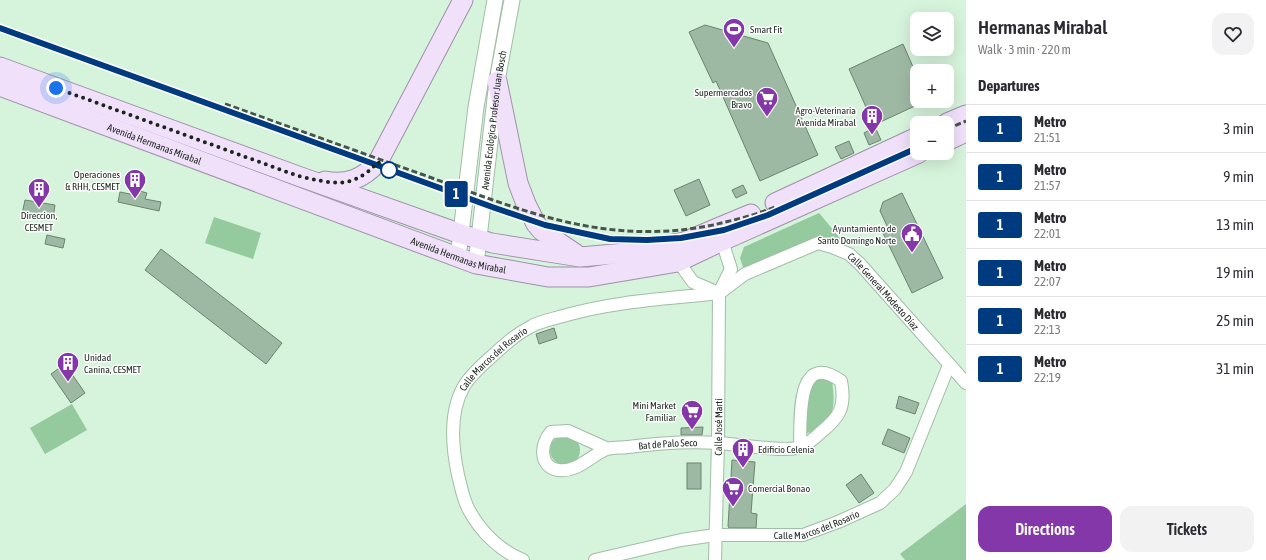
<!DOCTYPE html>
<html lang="en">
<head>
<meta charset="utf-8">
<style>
	:root { --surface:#fff; --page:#f2f2f3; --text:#2b2b33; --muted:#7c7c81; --line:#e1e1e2; --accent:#8437a9 }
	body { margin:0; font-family:"Asap Condensed",sans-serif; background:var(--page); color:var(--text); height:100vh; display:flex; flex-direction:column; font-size:15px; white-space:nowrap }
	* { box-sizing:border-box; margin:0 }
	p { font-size:13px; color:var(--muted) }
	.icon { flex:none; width:22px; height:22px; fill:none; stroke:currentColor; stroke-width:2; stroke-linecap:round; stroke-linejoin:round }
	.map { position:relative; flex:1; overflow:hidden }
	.sheet { display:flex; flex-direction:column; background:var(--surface); width:300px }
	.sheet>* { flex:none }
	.badge { padding:0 8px; border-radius:3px; font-size:14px; line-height:26px }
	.tools { position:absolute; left:910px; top:12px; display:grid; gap:8px }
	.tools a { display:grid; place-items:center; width:44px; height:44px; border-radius:8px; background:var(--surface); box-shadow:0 4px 16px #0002; font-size:20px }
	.you { position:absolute; width:20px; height:20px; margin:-10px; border:3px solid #fff; border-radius:50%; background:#1a73e8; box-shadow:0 0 0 6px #1a73e833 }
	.map>.badge { position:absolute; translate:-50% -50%; box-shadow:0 0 0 2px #fff }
	h2 { padding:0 12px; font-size:15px; line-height:36px }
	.round { display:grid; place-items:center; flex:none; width:42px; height:42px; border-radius:12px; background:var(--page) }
	.summary { display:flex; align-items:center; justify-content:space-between; height:68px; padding:0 12px }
	h1 { font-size:19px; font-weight:600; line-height:30px }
	.action { display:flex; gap:8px; margin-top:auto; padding:8px 12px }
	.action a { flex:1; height:46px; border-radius:12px; background:var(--accent); color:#fff; font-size:16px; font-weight:600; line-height:46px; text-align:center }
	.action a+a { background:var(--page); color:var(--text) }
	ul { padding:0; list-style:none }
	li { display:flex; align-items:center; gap:12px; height:48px; padding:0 12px; border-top:1px solid var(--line) }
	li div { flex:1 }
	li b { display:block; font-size:15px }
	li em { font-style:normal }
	li .badge { min-width:44px; font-weight:700; text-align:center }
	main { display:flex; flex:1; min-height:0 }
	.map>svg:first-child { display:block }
</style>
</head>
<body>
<main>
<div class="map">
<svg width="966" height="560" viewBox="0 0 966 560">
	<rect width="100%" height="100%" fill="#d6f3db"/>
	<g fill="#94ca9e">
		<polygon points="819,213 851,251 836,244 748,269 743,267 740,258 744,247"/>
		<polygon points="214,217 261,233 253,259 205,243"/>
		<path d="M 819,379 L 832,381 C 836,409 834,425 805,434 L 808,387 Z"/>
		<polygon points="72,404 87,430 45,454 30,428"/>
		<circle cx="565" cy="450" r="15"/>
		<polygon points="966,504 966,560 905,560 900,554"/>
	</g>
	<g fill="#9eb9a3" stroke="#6a846e">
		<polygon points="705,25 768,43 818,155 760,181 716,81 713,83 689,32"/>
		<polygon points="903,44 917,76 917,105 874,125 849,69"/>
		<polygon points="875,127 881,140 869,145 864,133"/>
		<polygon points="849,141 854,153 841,159 835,147"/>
		<polygon points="699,179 710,205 686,216 674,190"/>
		<polygon points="743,185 747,193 736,198 732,190"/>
		<polygon points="136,190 147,193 145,199 161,202 159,211 118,202 120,192 135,195"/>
		<polygon points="902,193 943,278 912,293 882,231 888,228 880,211 883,202"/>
		<polygon points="25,200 55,205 53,219 22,214"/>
		<polygon points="47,235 65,239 63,248 45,244"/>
		<polygon points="161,249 282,343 266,364 145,270"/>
		<polygon points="554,328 557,338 539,344 536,334"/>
		<polygon points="65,364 85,393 71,403 51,374"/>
		<polygon points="899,396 919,403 915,414 896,408"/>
		<polygon points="703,427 702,435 681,435 681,428"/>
		<polygon points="888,429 910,438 904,453 882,444"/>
		<polygon points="732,460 755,462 751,513 757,514 756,528 729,528 728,526"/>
		<rect x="687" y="463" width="14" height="26"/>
		<polygon points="861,474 874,493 859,503 846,485"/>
	</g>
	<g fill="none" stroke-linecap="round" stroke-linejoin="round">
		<g stroke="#a2bda7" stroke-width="14">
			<g id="minor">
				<polyline points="675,257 693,282 718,293"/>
				<path id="s1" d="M 721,292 L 745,274 L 818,243 L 832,247 L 849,254 L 860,264 L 966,383"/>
				<path id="s2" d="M 608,449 L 568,431 L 551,432 C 540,444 539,467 558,470 C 577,473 591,455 607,449 C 614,447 622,448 628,447 C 658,443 689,441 719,443 C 738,444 785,453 800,447 C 807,444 815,438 820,433 C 840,417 846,407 841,381 C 795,348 801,423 800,447"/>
				<path id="s3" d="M 523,560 C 500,551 480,531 469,510 C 463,500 461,486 458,475 C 452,447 449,412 464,386 C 470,376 482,365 491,357 C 503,346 516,334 532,326 C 541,321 553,319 563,316 C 614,301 667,299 719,293"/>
				<path id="s4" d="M 595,560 L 681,540 L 715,535 L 803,535 L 838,522 L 880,503 L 895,489 L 906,472 L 949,365"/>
				<path id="s5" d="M 715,560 L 718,442 L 719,293 L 731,269 L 722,241 L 718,235"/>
			</g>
		</g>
		<g stroke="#a2bda7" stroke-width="17">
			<g id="tertiary">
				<polyline points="458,258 476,107 495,0"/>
				<path id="s6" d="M 476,264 L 497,81 L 512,0"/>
			</g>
		</g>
		<g stroke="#9f91aa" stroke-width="21">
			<g id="primary">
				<polyline points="0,67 298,176 461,234 492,243 580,257 626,253 684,242 751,214"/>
				<polyline points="497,81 518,183 526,204 536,224 542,231 576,254"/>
				<path id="s7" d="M 0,86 L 476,264 L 548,277 L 589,277 L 678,262 L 722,241 L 919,153"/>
				<polyline points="947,123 966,115"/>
				<polyline points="947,141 966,132"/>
				<path d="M 325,181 C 347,185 363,179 378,162 L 463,0"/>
				<polyline points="775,203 917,137"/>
			</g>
		</g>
		<use href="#minor" stroke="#fff" stroke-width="12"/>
		<use href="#tertiary" stroke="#fff" stroke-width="15"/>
		<use href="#primary" stroke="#f0e0fa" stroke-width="19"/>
		<g stroke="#465449" stroke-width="3" stroke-dasharray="6 3" stroke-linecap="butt">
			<polyline points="0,28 495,207 545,225 610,239 647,241 681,239 724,230 768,215 917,148"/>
			<path d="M 225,104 C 290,127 356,151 421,174 C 521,210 604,247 713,225 C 734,220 757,215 777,206"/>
			<polyline points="947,129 966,121"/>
		</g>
	</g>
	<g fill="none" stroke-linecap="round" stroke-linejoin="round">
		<g stroke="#fff" stroke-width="9">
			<polyline id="line" points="0,28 495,208 545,225 610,239 647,240 681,238 724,230 768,215 917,148"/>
		</g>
		<use href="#line" stroke="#003b80" stroke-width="6"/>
		<path stroke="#1b251d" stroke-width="4" stroke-dasharray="0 7.2" d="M 56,88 L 298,176 C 331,183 352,191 378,162 L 389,170"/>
	</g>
	<defs>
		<g id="stadium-pin" transform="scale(1.15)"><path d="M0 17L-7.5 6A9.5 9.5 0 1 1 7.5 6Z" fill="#8437a9" stroke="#fff"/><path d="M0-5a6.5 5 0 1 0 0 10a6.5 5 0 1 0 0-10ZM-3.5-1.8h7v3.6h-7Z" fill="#fff"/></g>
		<g id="supermarket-pin" transform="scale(1.15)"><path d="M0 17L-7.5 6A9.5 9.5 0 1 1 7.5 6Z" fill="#8437a9" stroke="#fff"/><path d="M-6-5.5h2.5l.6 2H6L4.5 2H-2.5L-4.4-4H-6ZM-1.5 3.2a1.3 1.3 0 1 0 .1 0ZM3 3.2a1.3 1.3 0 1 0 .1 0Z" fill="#fff"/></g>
		<g id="building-pin" transform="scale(1.15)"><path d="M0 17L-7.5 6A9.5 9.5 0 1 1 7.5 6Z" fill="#8437a9" stroke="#fff"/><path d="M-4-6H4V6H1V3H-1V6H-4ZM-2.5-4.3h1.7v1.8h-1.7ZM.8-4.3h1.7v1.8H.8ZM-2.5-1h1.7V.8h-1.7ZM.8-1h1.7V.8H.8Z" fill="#fff"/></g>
		<g id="civic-pin" transform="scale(1.15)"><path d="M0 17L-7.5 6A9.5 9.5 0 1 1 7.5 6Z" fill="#8437a9" stroke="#fff"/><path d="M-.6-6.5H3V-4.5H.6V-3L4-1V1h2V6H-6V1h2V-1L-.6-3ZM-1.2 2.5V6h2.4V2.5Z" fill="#fff"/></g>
	</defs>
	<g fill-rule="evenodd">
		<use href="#stadium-pin" x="734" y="29"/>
		<use href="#supermarket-pin" x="767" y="98"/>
		<use href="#building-pin" x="872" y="116"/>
		<use href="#building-pin" x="135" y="180"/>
		<use href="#building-pin" x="39" y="189"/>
		<use href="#civic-pin" x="912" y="234"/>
		<use href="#building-pin" x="68" y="363"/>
		<use href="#supermarket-pin" x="692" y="411"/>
		<use href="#building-pin" x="743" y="449"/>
		<use href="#supermarket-pin" x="733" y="488"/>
	</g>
	<circle fill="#fff" stroke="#003b80" stroke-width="2" cx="389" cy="170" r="8"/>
	<g text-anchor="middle" stroke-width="3" stroke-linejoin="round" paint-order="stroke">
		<g font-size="10" fill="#1b251d" stroke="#fff" text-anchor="end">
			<text x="750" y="33" text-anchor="start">Smart Fit</text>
			<text x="752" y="96">Supermercados<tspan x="752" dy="12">Bravo</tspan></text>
			<text x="856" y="114">Agro-Veterinaria<tspan x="856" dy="12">Avenida Mirabal</tspan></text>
			<text x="120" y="178">Operaciones<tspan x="120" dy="12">&amp; RHH, CESMET</tspan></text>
			<text x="39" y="219" text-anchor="middle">Direccion,<tspan x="39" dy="12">CESMET</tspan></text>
			<text x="896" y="232">Ayuntamiento de<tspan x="896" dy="12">Santo Domingo Norte</tspan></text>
			<text x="84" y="361" text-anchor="start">Unidad<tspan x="84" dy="12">Canina, CESMET</tspan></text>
			<text x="676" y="409">Mini Market<tspan x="676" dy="12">Familiar</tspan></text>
			<text x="758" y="453" text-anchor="start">Edificio Celenia</text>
			<text x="748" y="492" text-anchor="start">Comercial Bonao</text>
		</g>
		<g font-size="10" fill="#1b251d" stroke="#fff">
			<text dy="4" stroke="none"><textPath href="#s6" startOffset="145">Avenida Ecológica Profesor Juan Bosch</textPath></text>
			<text dy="4" stroke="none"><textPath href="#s7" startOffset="165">Avenida Hermanas Mirabal</textPath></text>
			<text dy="4" stroke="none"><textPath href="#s7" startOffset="489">Avenida Hermanas Mirabal</textPath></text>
			<text dy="4" stroke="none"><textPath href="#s1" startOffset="193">Calle General Modesto Díaz</textPath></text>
			<text dy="4" stroke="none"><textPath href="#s3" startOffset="243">Calle Marcos del Rosario</textPath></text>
			<text dy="4" stroke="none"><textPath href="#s5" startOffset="133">Calle José Martí</textPath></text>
			<text dy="4" stroke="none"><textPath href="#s2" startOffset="224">Bat de Palo Seco</textPath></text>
			<text dy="4" stroke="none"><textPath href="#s4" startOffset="226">Calle Marcos del Rosario</textPath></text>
		</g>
	</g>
</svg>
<div class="tools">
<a><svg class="icon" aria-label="layers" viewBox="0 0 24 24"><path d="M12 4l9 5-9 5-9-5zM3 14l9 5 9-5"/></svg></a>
<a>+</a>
<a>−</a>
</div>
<div class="you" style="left:56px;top:88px"></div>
<b class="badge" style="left:456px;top:194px;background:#003b80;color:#fff">1</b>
</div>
<section class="sheet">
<div class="summary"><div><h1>Hermanas Mirabal</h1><p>Walk · 3 min · 220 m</p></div><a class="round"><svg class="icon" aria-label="heart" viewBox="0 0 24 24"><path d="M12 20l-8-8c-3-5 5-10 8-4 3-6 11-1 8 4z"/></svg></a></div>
<h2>Departures</h2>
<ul>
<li><span class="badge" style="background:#003b80;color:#fff">1</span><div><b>Metro</b><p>21:51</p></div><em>3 min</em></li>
<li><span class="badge" style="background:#003b80;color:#fff">1</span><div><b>Metro</b><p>21:57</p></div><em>9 min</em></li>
<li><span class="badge" style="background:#003b80;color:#fff">1</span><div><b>Metro</b><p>22:01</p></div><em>13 min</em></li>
<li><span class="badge" style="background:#003b80;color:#fff">1</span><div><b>Metro</b><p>22:07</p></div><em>19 min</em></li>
<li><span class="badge" style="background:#003b80;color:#fff">1</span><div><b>Metro</b><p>22:13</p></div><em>25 min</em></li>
<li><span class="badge" style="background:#003b80;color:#fff">1</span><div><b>Metro</b><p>22:19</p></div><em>31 min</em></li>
</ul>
<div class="action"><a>Directions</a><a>Tickets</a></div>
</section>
</main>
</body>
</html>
